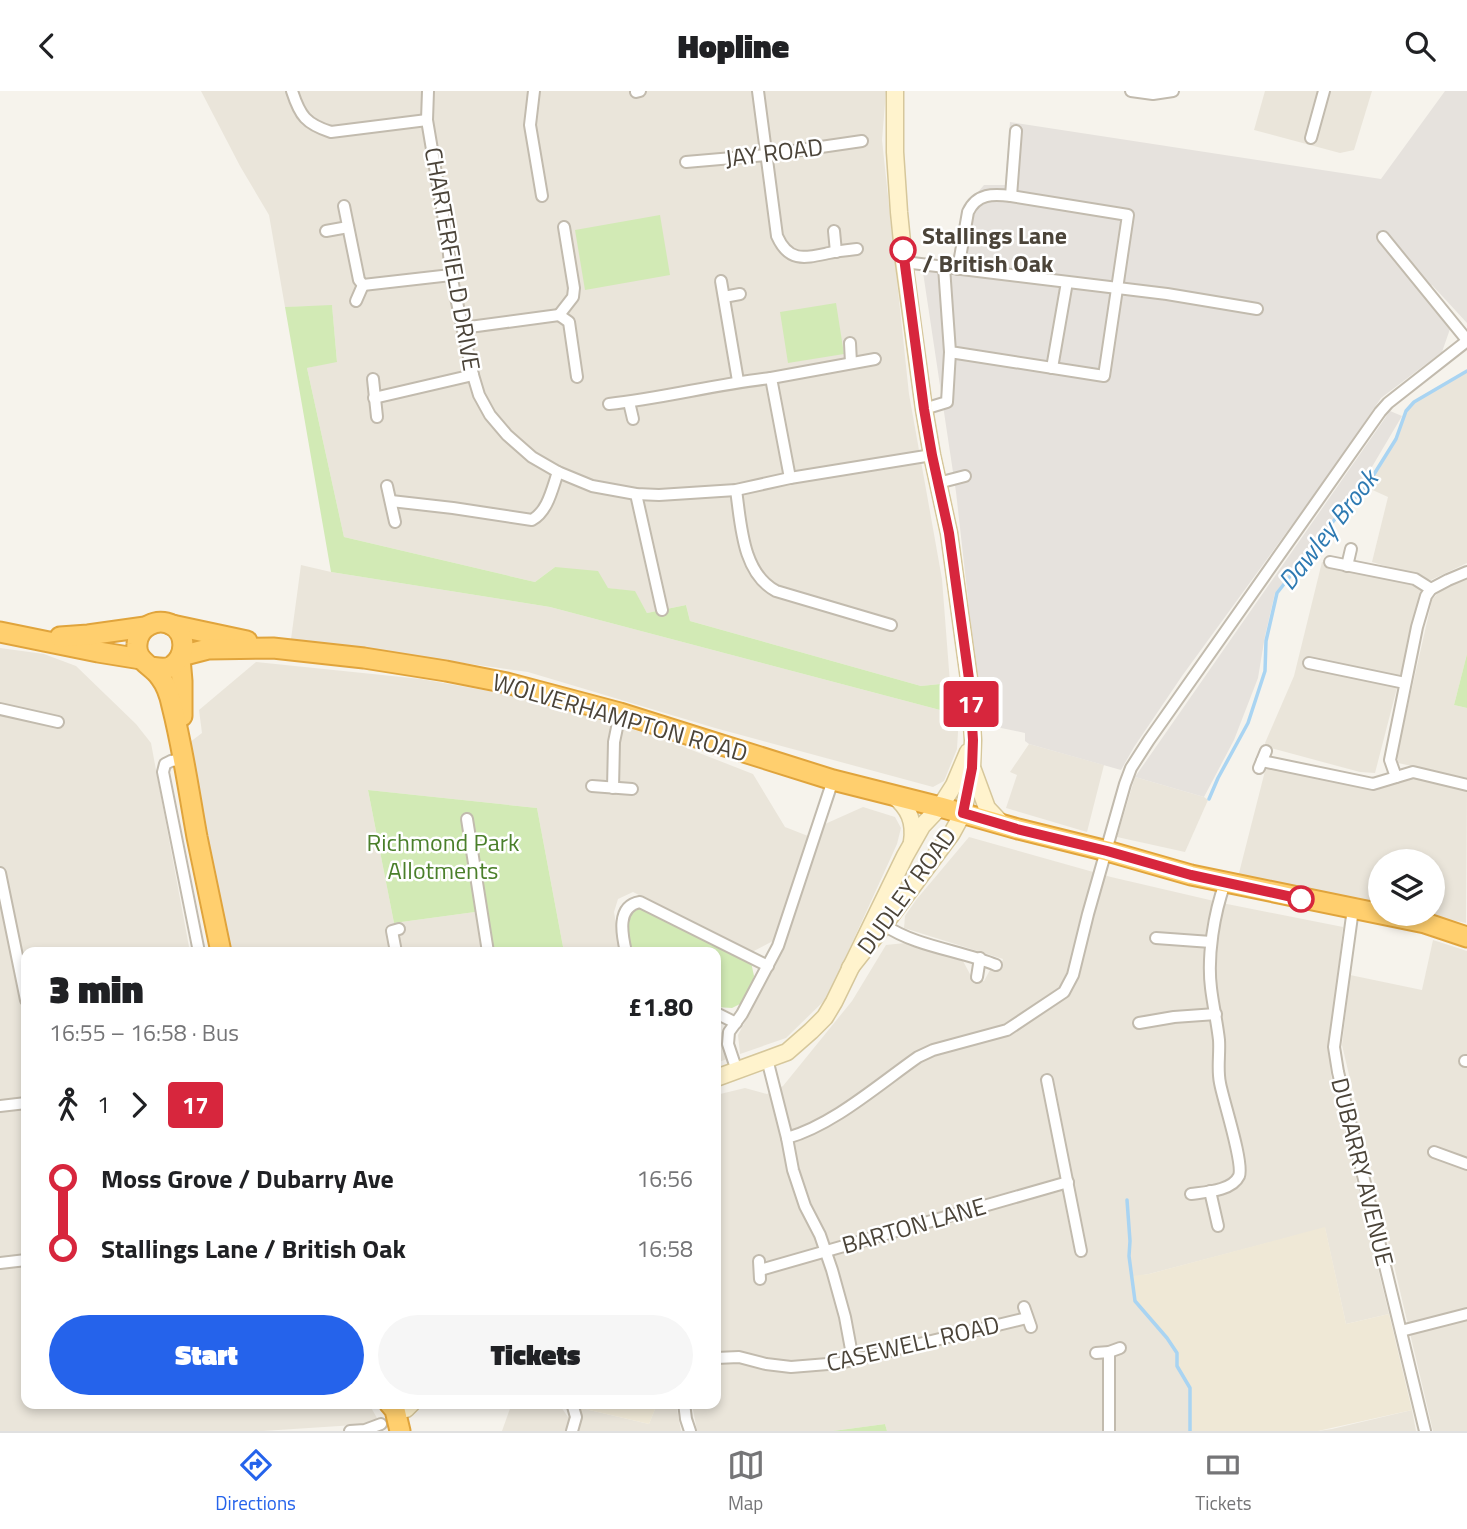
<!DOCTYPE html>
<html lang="en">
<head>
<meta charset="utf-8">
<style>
	:root { --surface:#fff; --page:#f6f6f6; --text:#202124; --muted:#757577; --line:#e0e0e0; --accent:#2563eb }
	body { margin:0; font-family:"Titillium Web",sans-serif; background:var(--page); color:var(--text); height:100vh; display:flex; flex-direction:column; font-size:26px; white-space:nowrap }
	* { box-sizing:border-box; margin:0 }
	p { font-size:23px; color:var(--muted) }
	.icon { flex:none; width:38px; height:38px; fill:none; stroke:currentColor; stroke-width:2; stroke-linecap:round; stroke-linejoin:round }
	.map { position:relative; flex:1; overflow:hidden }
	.drawer { position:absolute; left:21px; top:856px; width:700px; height:462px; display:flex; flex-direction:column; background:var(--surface); border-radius:14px; box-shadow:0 4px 10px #0003 }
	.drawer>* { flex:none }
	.badge { padding:0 14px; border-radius:5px; font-size:24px; line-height:46px }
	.tools { position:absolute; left:1368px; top:758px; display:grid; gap:14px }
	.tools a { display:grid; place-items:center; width:77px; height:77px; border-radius:50%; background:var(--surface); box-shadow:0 4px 10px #0003; font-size:35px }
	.map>.badge { position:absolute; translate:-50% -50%; box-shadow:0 0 0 4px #fff }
	.legs { display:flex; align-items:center; gap:10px; height:77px; padding:0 28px; font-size:23px }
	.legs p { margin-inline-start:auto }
	.summary { display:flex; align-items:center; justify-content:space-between; height:119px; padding:0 28px }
	h1 { font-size:38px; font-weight:800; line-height:52px }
	.button { display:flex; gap:14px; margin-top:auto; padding:14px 28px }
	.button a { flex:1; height:80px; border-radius:42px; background:var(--accent); color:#fff; font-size:28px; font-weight:800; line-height:80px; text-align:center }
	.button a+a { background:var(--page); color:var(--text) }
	ul { padding:0 28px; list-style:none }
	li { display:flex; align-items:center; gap:24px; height:70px; font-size:26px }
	li i { display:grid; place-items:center; width:10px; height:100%; margin:0 9px; background:currentColor }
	li i::after { content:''; width:18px; height:18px; margin:-9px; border:5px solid; border-radius:50%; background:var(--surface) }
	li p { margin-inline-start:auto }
	li:first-child i { background:linear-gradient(#0000 50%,currentColor 0) }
	li:last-child i { background:linear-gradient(currentColor 50%,#0000 0) }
	header { display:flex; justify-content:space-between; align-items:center; height:91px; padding:0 28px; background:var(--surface); font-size:32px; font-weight:800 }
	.menu { display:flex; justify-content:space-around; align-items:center; height:98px; border-top:2px solid var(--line); background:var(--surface); font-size:19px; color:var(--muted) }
	.menu a { display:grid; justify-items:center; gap:4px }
	.menu .selected { color:var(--accent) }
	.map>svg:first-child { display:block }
</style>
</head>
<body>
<header><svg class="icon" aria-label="back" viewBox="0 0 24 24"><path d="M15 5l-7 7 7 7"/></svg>Hopline<svg class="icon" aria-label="search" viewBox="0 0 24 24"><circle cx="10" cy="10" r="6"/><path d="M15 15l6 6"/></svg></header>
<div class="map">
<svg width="1467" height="1340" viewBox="0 0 1467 1340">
	<rect width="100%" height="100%" fill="#f6f3ec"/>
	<g fill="#eae5da">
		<polygon points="201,0 886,0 882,49 909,303 942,488 950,592 921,595 690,530 686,514 647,522 635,501 608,497 555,476 535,491 344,446 307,277 337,270 332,215 285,216 269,124 240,75"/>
		<polygon points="1265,0 1372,0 1354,59 1340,62 1254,39"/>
		<polygon points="1467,280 1467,472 1431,489 1372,471 1388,406 1366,396 1396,348 1406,320 1414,311"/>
		<polygon points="1322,471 1416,495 1422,500 1375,682 1360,681 1267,656 1265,652 1294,585"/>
		<polygon points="301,474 331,481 550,516 959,624 957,658 944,690 933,696 715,637 528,581 291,548"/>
		<polygon points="1467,488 1467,563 1454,614 1467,617 1467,687 1398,672 1397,663 1432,509 1440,499"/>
		<polygon points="0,557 44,563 76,575 136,633 151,652 190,861 26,861 26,1312 369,1313 377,1327 370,1333 263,1340 0,1340"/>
		<polygon points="256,571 421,588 517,605 572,620 661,647 753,683 785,736 808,745 792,796 773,850 752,861 633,801 618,808 614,821 621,861 564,861 537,717 368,699 394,832 475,821 484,861 232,861 208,747 190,651 202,642 199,619"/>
		<polygon points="1029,653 1104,674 1087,741 1006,717 1017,684 1010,681"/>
		<polygon points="1266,676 1370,699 1414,686 1467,700 1466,832 1423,823 1433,822 1433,770 1381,770 1381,813 1238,786"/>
		<polygon points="1135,686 1204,706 1208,709 1185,761 1117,746"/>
		<polygon points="863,716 895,726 901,737 897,753 827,907 786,947 740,963 738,944 785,854 825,733"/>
		<polygon points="969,746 1111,786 1227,813 1343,836 1329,958 1331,984 1389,1223 1346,1233 1325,1137 1149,1183 1132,1186 1135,1210 1167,1247 1177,1262 1177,1275 1190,1297 1190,1340 887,1340 885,1333 833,1340 697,1340 692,1313 716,1312 716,1004 745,997 767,1003 783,995 852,910 886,854 905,852 963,870 971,885 984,890 990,879 999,879 1003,868 904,837 905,825 916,809"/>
		<polygon points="1433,849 1467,860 1467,1340 1433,1340 1342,954 1350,884 1422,899"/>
		<polygon points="716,932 722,942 727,968 716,972"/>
		<polygon points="512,1312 551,1313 561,1316 568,1326 585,1318 649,1333 657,1313 676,1313 681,1340 502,1340"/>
		<polygon points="1412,1319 1416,1340 1318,1340 1332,1338"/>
	</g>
	<g fill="#e6e2dd">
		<polygon points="1445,0 1467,0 1467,232 1432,194 1421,203 1450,238 1442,261 1381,307 1334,376 1182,585 1134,656 1121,679 1029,653 1025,650 1025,642 982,633 956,401 921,168 952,170 963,121 966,115 984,94 1005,94 1010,31 1381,88"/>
		<polygon points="1390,320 1402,325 1366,386 1275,502 1265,545 1258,587 1234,649 1204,706 1135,686"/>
	</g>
	<g fill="#efe8d6">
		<polygon points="1325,1136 1346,1233 1389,1223 1412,1319 1318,1340 1190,1340 1190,1297 1177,1275 1177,1262 1167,1247 1135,1210 1132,1185 1149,1183"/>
		<polygon points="575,1313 657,1313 649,1333 585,1318 579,1321"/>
	</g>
	<g fill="#d2eab5">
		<polygon points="660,124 670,184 585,199 575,139"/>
		<polygon points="836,212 844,263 788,272 780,221"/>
		<polygon points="332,214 337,271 307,277 344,446 535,491 555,476 598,480 608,497 635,500 647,522 686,514 690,530 921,595 950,592 959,624 550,516 331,481 285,216"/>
		<polygon points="1467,563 1467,617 1454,614"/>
		<polygon points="368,699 537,717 564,861 484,861 475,821 394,832"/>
		<polygon points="640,816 751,871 754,885 750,900 740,913 732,917 716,916 716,861 632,861 626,837 629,819"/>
		<polygon points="885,1333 887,1340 833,1340"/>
	</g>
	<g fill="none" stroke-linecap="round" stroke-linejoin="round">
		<g stroke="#a9d4f2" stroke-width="3.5">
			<polyline points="1209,708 1218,687 1248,632 1265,580 1266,550 1277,502 1339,423 1366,396 1396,348 1406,320 1414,311 1467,280"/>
			<polyline points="1127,1109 1130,1150 1129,1165 1135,1210 1167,1247 1177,1262 1177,1275 1190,1297 1190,1340"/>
		</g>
		<g stroke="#c2bbae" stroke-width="14">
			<g id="street">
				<path d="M 292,0 C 300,25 306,33 331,41 L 427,29"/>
				<polyline points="428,0 427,29 448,153 451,184 473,284 479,304 490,324 507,344 532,366 558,381 592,395 636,403 659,404 736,399 790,387 932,364"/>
				<polyline points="534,0 530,34 542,105"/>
				<path d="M 758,0 L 777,145 C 789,172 805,167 829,162 C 838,160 848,159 857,158"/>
				<polyline points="1131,0 1153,3 1173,0"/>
				<polyline points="636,1 640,0"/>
				<polyline points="1311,47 1324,0"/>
				<polyline points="686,71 766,64 862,50"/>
				<polyline points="1011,105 1016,40"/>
				<polyline points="344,115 359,189 363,194 451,184"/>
				<polyline points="564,136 574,197 573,206 559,224 569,231 577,286"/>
				<polyline points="326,140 348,136"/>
				<polyline points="834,140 836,161"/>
				<polyline points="1383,146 1467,249"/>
				<polyline points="904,171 1167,203 1257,218"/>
				<path d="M 944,176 L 950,261 L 1104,285 L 1128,124 L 1011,105 C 993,103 977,102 968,121 L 958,178"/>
				<polyline points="721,190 738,290"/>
				<polyline points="724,206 740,203"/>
				<polyline points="356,210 363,194"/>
				<polyline points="462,237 559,224"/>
				<polyline points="850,252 851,272"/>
				<polyline points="1052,277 1067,191"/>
				<polyline points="373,288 377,326"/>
				<polyline points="374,307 473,284"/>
				<polyline points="629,311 633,328"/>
				<path d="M 609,313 C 664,307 716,293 771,287"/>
				<polyline points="924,318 947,311 950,261"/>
				<polyline points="790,387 771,287 875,268"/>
				<polyline points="938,392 965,385"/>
				<polyline points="387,395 395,431"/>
				<path d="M 736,399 C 741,433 742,482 776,500 L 891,534"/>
				<polyline points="636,403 662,519"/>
				<path d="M 391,410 L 453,417 L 532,429 C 548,420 552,398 558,381"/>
				<polyline points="1330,471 1415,488 1431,498"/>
				<polyline points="1347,475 1351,458"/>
				<polyline points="1309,572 1405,592"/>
				<polyline points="0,618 58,631"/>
				<polyline points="184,668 171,670 165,673 163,681 199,861"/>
				<polyline points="1262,670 1373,693 1413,681 1467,694"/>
				<polyline points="1259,677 1266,660"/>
				<polyline points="1396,686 1390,669 1417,536 1426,505 1431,498 1448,489 1467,481"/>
				<polyline points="592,695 632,698"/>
				<polyline points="613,697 614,651 620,622"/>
				<polyline points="467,728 488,861"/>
				<polyline points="0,782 26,909"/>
				<polyline points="1353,818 1334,956 1338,981 1425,1340"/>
				<path d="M 884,834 C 917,856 959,859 996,874"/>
				<polyline points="1156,847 1211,851"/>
				<polyline points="396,861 392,840 399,838"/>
				<path d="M 626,861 C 622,844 616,815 640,811 L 768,875"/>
				<polyline points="977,886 980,867"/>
				<polyline points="716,922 736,932"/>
				<polyline points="1139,932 1174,926 1216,923"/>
				<polyline points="767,968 787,1047 793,1079 805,1115 820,1144 832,1179 845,1226 853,1269"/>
				<polyline points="1465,970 1467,970"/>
				<polyline points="737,980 728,953 729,941 742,923 778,855 833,689"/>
				<polyline points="1047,989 1081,1160"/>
				<polyline points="0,1015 26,1012"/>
				<path d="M 787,1047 C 833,1034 878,994 918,966 L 933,959 L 1007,939 L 1064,901 L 1073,884 L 1088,823 L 1125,693 L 1131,677 L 1149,649 L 1380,321 L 1388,312 L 1467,250"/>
				<polyline points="1434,1061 1467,1073"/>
				<polyline points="1210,1100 1218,1135"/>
				<path d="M 1191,1103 C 1205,1101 1232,1100 1239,1085 C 1244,1072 1223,1009 1220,992 C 1217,978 1220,964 1219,949 C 1217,931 1213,914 1211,897 C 1207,865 1214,822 1225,792"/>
				<polyline points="759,1170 760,1188"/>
				<polyline points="0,1172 26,1169"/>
				<polyline points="760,1179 1068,1091"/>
				<polyline points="1024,1216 1031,1236"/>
				<polyline points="1401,1240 1467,1223"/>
				<polyline points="1109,1261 1109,1340"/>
				<polyline points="1096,1262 1109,1261 1120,1257"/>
				<polyline points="716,1267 739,1266 766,1273 791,1276 840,1272 1027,1227"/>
				<polyline points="684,1312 686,1328 690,1340"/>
				<polyline points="350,1340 365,1339 381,1333"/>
				<polyline points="572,1340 576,1326 572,1312"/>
			</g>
		</g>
		<g stroke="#d6c79b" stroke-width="19">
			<g id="secondary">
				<polyline points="973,679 987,717 1003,734"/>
				<path d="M 894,705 C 909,717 915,731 912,751"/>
				<polyline points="850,877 884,834 952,742 963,722 972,677 973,649 969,588 949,442 932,364 924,318 904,171 899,121 895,61 895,0"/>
				<polyline points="716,987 787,961 811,940 825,926 834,911 905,765 922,735 940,716 954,694 968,661"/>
				<polyline points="395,1319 406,1318 412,1312"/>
			</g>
		</g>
		<g stroke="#e0a43c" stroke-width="23">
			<g id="highway">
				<polyline points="172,534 247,550"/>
				<polyline points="0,541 98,561 141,568"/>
				<polyline points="60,546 88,544 145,536"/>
				<polyline points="181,565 208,558 273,557 364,567 446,580 507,592 620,622 833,689 940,716 1018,738 1107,760 1191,784 1425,832 1467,846"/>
				<polyline points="180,567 182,590 182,625"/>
				<path d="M 151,576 C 158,577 166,579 172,575 C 186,565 187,543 172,534 C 157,526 138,536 137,553 C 135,570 152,574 160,586 C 167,595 170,605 172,615 C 183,658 189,702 197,746 C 205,785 213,823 221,861"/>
				<polyline points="389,1312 395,1319 400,1340"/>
			</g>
		</g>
		<use href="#street" stroke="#fff" stroke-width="10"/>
		<use href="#secondary" stroke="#fff3cd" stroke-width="16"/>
		<use href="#highway" stroke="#ffcf6e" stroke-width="19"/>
	</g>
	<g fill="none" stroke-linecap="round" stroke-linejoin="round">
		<g stroke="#fff" stroke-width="16">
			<polyline id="line-1" points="903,159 924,318 932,364 949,442 969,588 973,649 972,677 963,722 1017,738 1107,760 1191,784 1301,808"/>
		</g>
		<use href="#line-1" stroke="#d7263d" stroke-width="10"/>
	</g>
	<g fill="#fff" stroke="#d7263d" stroke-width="3.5">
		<circle cx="903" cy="159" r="12"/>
		<circle cx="1301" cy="808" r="12"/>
	</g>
	<g text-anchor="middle" stroke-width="5" stroke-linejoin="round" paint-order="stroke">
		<g font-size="24" fill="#4b4439" stroke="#fff">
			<text transform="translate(774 62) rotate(-7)" y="8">JAY ROAD</text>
			<text transform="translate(452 168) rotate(80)" y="8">CHARTERFIELD DRIVE</text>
			<text transform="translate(620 627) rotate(16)" y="8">WOLVERHAMPTON ROAD</text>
			<text transform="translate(907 800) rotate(-54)" y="8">DUDLEY ROAD</text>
			<text transform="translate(1362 1081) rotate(76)" y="8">DUBARRY AVENUE</text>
			<text transform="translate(914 1135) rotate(-16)" y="8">BARTON LANE</text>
			<text transform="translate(913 1253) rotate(-13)" y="8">CASEWELL ROAD</text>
		</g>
		<g font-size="24" font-weight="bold" fill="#4b4439" stroke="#fff" text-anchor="start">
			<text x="922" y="153">Stallings Lane<tspan x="922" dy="28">/ British Oak</tspan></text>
		</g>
		<g font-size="24" fill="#4a7f2a" stroke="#fff">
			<text x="443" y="760">Richmond Park<tspan x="443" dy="28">Allotments</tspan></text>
		</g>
		<g font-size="26" font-style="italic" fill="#2e7ab2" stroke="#fff">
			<text transform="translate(1328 439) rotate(-52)" y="9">Dawley Brook</text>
		</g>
	</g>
</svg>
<div class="tools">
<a><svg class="icon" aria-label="layers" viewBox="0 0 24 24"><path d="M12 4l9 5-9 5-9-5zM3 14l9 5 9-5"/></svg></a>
</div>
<b class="badge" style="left:971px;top:613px;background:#d7263d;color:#fff">17</b>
<section class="drawer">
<div class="summary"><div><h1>3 min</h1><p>16:55 – 16:58 · Bus</p></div><b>£1.80</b></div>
<div class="legs"><svg class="icon" aria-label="walk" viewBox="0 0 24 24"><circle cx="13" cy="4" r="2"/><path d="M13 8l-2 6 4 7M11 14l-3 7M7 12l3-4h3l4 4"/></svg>1<svg class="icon" aria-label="forward" viewBox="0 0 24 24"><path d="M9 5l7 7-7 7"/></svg><b class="badge" style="background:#d7263d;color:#fff">17</b></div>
<ul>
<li><i style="color:#d7263d"></i><b>Moss Grove / Dubarry Ave</b><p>16:56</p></li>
<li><i style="color:#d7263d"></i><b>Stallings Lane / British Oak</b><p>16:58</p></li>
</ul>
<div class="button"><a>Start</a><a>Tickets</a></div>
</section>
</div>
<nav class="menu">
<a class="selected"><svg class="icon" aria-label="directions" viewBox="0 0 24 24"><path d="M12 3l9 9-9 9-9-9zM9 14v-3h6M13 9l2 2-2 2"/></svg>Directions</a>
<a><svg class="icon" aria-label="map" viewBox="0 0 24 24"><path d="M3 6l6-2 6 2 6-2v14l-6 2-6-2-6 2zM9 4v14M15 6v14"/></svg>Map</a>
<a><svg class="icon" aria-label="tickets" viewBox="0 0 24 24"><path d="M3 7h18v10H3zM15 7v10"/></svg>Tickets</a>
</nav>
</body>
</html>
